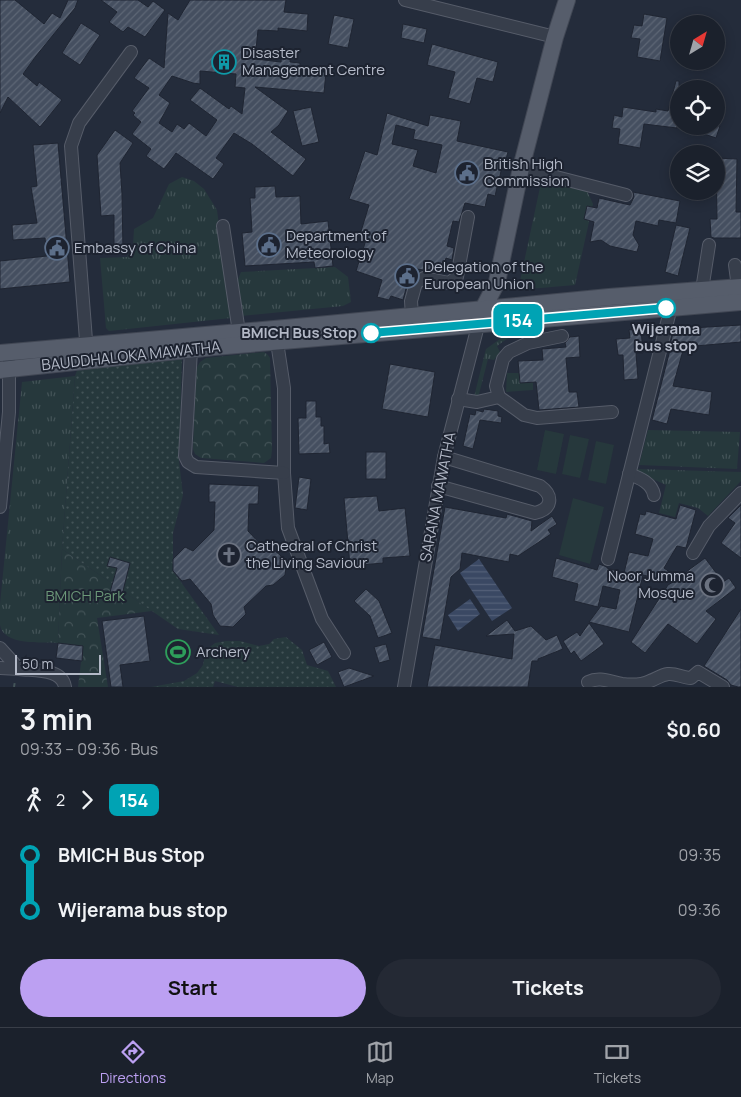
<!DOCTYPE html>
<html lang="en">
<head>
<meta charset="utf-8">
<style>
	:root { --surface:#1b212c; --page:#242934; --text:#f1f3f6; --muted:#a0a3a9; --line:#393e48; --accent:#bca0f2 }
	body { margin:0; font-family:Manrope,sans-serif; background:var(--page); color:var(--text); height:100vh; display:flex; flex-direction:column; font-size:19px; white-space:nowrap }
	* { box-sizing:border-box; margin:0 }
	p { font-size:16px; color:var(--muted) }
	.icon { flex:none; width:28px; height:28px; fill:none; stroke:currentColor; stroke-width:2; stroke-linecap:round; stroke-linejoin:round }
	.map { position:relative; height:687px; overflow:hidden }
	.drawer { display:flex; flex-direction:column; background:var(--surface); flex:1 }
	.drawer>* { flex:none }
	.badge { padding:0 10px; border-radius:8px; font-size:18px; line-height:32px }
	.needle { width:32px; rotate:37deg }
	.buttons { position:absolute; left:670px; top:15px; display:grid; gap:10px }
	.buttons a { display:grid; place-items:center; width:55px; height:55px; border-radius:50%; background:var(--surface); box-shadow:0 2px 12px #0003,0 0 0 1px var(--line); font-size:25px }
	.scale { position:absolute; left:15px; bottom:12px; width:86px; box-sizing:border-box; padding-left:5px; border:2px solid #b3b9c7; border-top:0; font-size:14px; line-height:18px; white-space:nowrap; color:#b3b9c7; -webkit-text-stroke:4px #1d2330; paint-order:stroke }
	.map>.badge { position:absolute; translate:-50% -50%; box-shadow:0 0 0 2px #fff }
	.legs { display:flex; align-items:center; gap:8px; height:55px; padding:0 20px; font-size:16px }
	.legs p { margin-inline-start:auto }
	.headline { display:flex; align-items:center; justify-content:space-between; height:85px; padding:0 20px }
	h1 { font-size:28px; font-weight:700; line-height:38px }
	.button { display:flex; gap:10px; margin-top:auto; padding:10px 20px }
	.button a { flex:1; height:58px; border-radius:30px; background:var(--accent); color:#111; font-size:20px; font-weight:700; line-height:58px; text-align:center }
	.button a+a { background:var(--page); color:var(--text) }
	ul { padding:0 20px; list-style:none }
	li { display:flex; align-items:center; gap:18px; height:55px; font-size:19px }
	li i { display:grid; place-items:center; width:8px; height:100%; margin:0 6px; background:currentColor }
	li i::after { content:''; width:12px; height:12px; margin:-6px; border:4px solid; border-radius:50%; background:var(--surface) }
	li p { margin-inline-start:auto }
	li:first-child i { background:linear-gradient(#0000 50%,currentColor 0) }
	li:last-child i { background:linear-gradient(currentColor 50%,#0000 0) }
	.dock { display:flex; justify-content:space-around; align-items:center; height:70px; border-top:1px solid var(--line); background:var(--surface); font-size:14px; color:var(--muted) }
	.dock a { display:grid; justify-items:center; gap:2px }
	.dock .current { color:var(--accent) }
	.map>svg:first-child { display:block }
</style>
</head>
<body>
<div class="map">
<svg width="741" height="687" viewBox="0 0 741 687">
	<defs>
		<pattern id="grass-tufts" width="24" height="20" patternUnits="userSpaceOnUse" patternTransform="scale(1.25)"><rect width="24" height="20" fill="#26383c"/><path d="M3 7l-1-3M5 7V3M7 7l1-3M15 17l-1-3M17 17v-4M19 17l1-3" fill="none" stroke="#435357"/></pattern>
		<pattern id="park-crowns" width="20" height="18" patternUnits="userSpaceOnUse" patternTransform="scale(1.25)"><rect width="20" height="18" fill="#26383c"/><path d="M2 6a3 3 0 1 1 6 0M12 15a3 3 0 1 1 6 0" fill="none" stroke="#435357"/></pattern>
		<pattern id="garden-dots" width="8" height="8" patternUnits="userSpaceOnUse" patternTransform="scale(1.25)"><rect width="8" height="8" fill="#26383c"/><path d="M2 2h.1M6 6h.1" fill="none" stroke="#435357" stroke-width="1.8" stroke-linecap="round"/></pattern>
		<pattern id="water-rules" width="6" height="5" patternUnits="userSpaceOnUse" patternTransform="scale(1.25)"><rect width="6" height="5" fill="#3a4863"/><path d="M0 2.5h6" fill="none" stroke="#546078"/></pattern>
		<pattern id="building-hatch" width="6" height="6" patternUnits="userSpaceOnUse" patternTransform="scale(1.25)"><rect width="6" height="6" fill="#454f60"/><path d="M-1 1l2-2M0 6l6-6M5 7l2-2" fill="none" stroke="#5d6675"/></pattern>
	</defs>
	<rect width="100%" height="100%" fill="#242c3b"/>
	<g fill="url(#grass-tufts)">
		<polygon points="182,177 194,181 204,189 217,210 231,318 109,331 106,328 100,258 127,257 133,245 134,229 153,218 169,184"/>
		<polygon points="542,178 587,191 593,204 575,285 529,289 523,286 520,281"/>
		<polygon points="335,267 348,277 351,302 343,306 241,316 235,286 241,272"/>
		<polygon points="539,330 539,334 511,336 497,346 500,352 494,360 488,359 478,398 474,397 486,349 511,331"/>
		<polygon points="507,373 519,373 520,383 533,382 533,390 506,392"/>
		<path d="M 75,376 L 62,549 L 58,643 C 43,642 3,646 0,625 C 0,618 0,611 0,604 L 22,382 Z"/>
		<polygon points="648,430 740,432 737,469 639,465"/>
		<polygon points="638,469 741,472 741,481 708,516 698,508 679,503 675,517 659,513 666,485 637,472"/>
	</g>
	<g fill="url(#park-crowns)">
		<polygon points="264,352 268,355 270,358 272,450 271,458 264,463 201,458 195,454 193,449 196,369 200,362 206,358"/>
		<polygon points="62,549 152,611 97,618 108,687 78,687 83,646 58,643"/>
	</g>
	<g fill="url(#garden-dots)">
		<polygon points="182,356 179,461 183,495 173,533 173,571 219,635 178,629 62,549 75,376 79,365"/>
		<polygon points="286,637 302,650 307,665 328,671 336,687 238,687 215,681 213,687 151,687 184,681 197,673 203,665 206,650 215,643 226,641 240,641 259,646 269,644 274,639"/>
	</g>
	<g fill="#26383c">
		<polygon points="545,430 564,434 556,474 537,470"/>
		<polygon points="570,435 589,439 580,478 562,474"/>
		<polygon points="596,441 614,445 606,484 588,480"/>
		<polygon points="573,498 604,507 590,564 559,555"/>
	</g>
	<g fill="url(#water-rules)">
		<polygon points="479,559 512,608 492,621 460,573"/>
		<polygon points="470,599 480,614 458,631 448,615"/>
	</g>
	<g fill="url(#building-hatch)" stroke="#1f2532" fill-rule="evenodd">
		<polygon points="0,0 15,0 44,24 52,13 60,18 68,0 78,0 75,8 36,56 23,74 37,86 39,82 62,100 40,127 8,97 0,113"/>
		<polygon points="101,0 138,0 148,7 153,1 165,10 145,37 128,27 123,32 109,22 117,12"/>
		<path d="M 190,0 L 286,0 L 284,12 L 308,14 L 307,31 L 278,28 L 278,31 L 258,30 L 255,59 L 281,62 L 282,50 L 291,51 L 290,62 L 300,63 L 300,70 L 326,72 L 324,93 L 255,87 L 288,111 L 279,125 L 271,132 L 306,159 L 293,176 L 252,144 L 234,133 L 216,158 L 224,164 L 213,179 L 176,153 L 164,169 L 146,156 L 151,149 L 132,134 L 141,122 L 133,115 L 135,113 L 132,111 L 149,88 L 134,78 L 149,58 L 164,68 L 168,13 L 178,20 ZM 200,71 L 236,74 L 235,87 L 245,88 L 242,114 L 231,106 L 229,109 L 200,88 L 190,100 L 217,120 L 206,136 L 189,123 L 184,129 L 177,124 L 172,132 L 159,123 L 170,103 L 159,95 L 172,76 L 193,83 L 200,84 Z"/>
		<polygon points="644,14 667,18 660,61 637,57 640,39 631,38 634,25 642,26"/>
		<polygon points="334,15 354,19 348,48 328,44"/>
		<polygon points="81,23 100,35 80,65 62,53"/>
		<polygon points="403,24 427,29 424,43 401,38"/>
		<polygon points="432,44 498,62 493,82 477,78 470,104 448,98 455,72 427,65"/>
		<polygon points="676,81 679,81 679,114 677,128 644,124 640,148 618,144 620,129 612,128 614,115 622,117 623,107 656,112 656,109 668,111"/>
		<polygon points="311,107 319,142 302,146 293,111"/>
		<path d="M 387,113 L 428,126 L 430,115 L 461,121 L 457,141 L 508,152 L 505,163 L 503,163 L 495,196 L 488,194 L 485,207 L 465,203 L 459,222 L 453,221 L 447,246 L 454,248 L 452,260 L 446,258 L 441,273 L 417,269 L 415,274 L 408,281 L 403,300 L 391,296 L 389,300 L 377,297 L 382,280 L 356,271 L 366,240 L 359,238 L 369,205 L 349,199 L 365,151 L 377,155 ZM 396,125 L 415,130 L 413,139 L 442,145 L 436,173 L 413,166 L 418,150 L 392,144 Z"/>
		<polygon points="706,126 720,126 716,138 704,134"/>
		<polygon points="115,130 133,143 120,163 122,194 123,251 114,252 114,215 101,216 97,155"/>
		<polygon points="58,143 70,282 0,289 0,261 47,256 45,238 13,240 12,225 37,223 31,187 37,186 33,145"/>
		<polygon points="716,158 737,159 736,212 741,212 741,238 714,238 711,237 710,219 717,219"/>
		<polygon points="275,186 276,197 300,196 301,224 328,221 333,266 315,268 314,262 245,266 242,233 252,232 250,198 255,198 255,187"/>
		<polygon points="633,192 680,201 676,223 659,220 658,226 636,221 633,235 639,245 637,252 610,246 601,240 590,242 594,222 584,219 587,206 597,208 599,198 630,205 634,197"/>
		<polygon points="676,225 690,228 678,276 665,272"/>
		<polygon points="741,325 741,342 684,347 673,386 712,392 709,415 671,409 667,424 652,420 671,346 670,345 674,329"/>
		<polygon points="641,329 643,353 636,353 638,379 624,380 623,355 618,355 616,339 630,338 629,330"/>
		<polygon points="579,336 580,357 566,358 569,392 577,392 579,407 539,410 536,382 520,383 518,361 543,360 542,349 566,347 565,343 570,337"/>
		<polygon points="390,364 435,372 428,417 382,409"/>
		<polygon points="306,401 316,401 316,417 321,417 321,426 324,426 324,444 329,443 330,453 299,454 298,418 306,418"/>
		<polygon points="484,409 498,411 498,416 502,417 501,423 480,420 473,449 463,446 470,414 475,415 476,410 483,412"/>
		<rect x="366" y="452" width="20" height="27"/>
		<polygon points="299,477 311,479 307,510 295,508"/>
		<polygon points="209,484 259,486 258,504 249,504 248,531 265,549 274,550 287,561 285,575 273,585 266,586 244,607 246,614 233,627 220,626 213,615 211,604 190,579 182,581 173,571 173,559 185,547 193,551 214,530 215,502 209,502"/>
		<polygon points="377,496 379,511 405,508 410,556 383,558 383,563 350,566 344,498"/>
		<polygon points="680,505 696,510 686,548 677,546 664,568 678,578 705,558 723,582 729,578 736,588 706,611 716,619 697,644 668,624 645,653 631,642 668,585 673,582 643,575 629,632 589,622 601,606 616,609 620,590 603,586 598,607 574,601 578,584 552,577 556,558 597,570 599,564 607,567 607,568 624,573 629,552 648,556 653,539 635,534 640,514 645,515 646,511 676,519"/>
		<polygon points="741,505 741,558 721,543 735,523 728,518"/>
		<polygon points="445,507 506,518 507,514 532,521 531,531 552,516 557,524 548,530 551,534 518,556 510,554 509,562 462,553 460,569 451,577 440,640 422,637"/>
		<polygon points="110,557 130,563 122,595 110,592 117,568 107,566"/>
		<polygon points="366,589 379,601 392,633 378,638 370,616 354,601"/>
		<polygon points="741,609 741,687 738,687 731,685 727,680 704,666"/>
		<polygon points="144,616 150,661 120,665 123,687 111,687 102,621"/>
		<polygon points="507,620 515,631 531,626 546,640 557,635 563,649 538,659 538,661 532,661 528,687 427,687 435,645 512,659 514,634 486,636"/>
		<polygon points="589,623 604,644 581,661 574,651 571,654 563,641 577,632 580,636"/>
		<polygon points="324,642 332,657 317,665 309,650"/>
		<polygon points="58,643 83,646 82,661 56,658"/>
		<polygon points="386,644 390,660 379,663 374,647"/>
		<polygon points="349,668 374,676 344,687 338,672"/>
	</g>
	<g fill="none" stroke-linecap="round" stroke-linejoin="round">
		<g stroke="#565c69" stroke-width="14">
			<g id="minor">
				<polyline points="405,0 555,37"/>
				<polyline points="521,168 626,195"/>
				<polyline points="223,226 239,332"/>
				<polyline points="735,265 738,287"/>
				<polyline points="702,290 709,245"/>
				<polyline points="412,316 411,301 416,283 424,278 449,283 457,277 468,217"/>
				<polyline points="277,342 284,388 284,473 288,528 322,619 344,653"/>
				<polyline points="189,343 191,350 185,456 188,462 196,467 284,473"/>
				<polyline points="87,353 71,146 79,123 131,52"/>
				<polyline points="499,397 524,415 537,418 612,412"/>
				<polyline points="458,399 477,402 499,397 496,386 503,359 509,352 528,343 562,336"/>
				<path d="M 629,474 C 640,478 652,483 654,495"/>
				<path d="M 438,486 L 535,513 C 552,509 554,496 540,486 L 444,457"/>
				<polyline points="0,507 9,412 9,360"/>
				<polyline points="693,553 709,526 741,493"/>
				<polyline points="608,559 671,307"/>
				<polyline points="0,648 19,669 0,668"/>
				<path d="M 19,669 C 34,671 62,668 65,687"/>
				<path d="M 588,682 C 600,676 610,682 622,684 C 631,685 642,685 650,681 C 656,679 661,675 668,674 C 676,673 683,678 691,678 L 698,672 L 723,687"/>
				<polyline points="404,687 444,457 480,318"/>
			</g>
		</g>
		<g stroke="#414754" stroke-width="18">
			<g id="major">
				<polyline points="483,309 497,282 521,168 555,37 567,0"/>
				<polyline points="0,353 307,326 609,297 741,287"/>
				<polyline points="0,370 214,347 741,302"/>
			</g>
		</g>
		<polyline stroke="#445559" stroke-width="2" stroke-dasharray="4 4" stroke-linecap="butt" points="14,687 15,681"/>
		<use href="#minor" stroke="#373e4b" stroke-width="12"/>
		<use href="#major" stroke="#565d6b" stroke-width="16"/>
	</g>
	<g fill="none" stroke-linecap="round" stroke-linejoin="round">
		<g stroke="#fff" stroke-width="11">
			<polyline id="line-1" points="371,333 666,308"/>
		</g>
		<use href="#line-1" stroke="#00a3b4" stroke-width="8"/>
	</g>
	<defs>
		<g id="building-ring" transform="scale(1.25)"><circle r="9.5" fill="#1d2330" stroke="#0f9aa8" stroke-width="1.5"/><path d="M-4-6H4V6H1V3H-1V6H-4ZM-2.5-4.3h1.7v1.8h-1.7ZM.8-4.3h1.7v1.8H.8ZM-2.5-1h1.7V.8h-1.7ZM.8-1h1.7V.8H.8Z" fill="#0f9aa8"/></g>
		<g id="civic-ring" transform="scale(1.25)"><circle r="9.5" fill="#1d2330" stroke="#5c6f8a" stroke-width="1.5"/><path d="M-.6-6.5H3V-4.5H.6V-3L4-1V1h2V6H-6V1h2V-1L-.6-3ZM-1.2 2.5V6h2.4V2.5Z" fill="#5c6f8a"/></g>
		<g id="church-ring" transform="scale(1.25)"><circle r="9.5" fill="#1d2330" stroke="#6b7280" stroke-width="1.5"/><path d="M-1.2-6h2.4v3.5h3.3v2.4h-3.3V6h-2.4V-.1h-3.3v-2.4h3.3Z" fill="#6b7280"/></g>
		<g id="mosque-ring" transform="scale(1.25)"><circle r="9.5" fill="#1d2330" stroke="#6b7280" stroke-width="1.5"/><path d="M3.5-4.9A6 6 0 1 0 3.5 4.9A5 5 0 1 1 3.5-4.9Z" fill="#6b7280"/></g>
		<g id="stadium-ring" transform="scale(1.25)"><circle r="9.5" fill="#1d2330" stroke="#2e9e5b" stroke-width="1.5"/><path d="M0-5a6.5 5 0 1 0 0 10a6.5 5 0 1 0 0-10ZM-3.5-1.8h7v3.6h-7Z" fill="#2e9e5b"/></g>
	</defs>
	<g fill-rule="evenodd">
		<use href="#building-ring" x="224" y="62"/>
		<use href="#civic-ring" x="467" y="173"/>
		<use href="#civic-ring" x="269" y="245"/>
		<use href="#civic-ring" x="57" y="248"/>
		<use href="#civic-ring" x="407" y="276"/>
		<use href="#church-ring" x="229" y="555"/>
		<use href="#mosque-ring" x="712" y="585"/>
		<use href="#stadium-ring" x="178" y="652"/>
	</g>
	<g fill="#fff" stroke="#00a3b4" stroke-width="2.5">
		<circle cx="666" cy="308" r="9"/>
		<circle cx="371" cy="333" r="9"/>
	</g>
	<g text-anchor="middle" stroke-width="4" stroke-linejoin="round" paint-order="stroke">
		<g font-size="15" fill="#b3b9c7" stroke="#1d2330" text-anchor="start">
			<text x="242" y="58">Disaster<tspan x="242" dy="17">Management Centre</tspan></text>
			<text x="484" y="169">British High<tspan x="484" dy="17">Commission</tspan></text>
			<text x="286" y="241">Department of<tspan x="286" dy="17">Meteorology</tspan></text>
			<text x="74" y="253">Embassy of China</text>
			<text x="424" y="272">Delegation of the<tspan x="424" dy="17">European Union</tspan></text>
			<text x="246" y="551">Cathedral of Christ<tspan x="246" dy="17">the Living Saviour</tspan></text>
			<text x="694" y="581" text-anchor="end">Noor Jumma<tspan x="694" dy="17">Mosque</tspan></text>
			<text x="196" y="657">Archery</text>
		</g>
		<g font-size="15" font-weight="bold" fill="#b3b9c7" stroke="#1d2330">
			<text x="666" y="334">Wijerama<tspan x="666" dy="17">bus stop</tspan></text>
			<text x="357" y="338" text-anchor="end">BMICH Bus Stop</text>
		</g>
		<g font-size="15" fill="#b3b9c7" stroke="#1d2330">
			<text transform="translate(131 356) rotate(-6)" y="5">BAUDDHALOKA MAWATHA</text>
			<text transform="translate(438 497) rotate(-79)" y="5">SARANA MAWATHA</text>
		</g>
		<g font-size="15" fill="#6b9778" stroke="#1d2330">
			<text x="85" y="601">BMICH Park</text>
		</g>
	</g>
</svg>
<div class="buttons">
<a><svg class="needle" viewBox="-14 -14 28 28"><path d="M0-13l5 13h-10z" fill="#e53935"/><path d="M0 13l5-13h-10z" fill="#a0a3a9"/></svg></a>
<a><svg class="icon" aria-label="locate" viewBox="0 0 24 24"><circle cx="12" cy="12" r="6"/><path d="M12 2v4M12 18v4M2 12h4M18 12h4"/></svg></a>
<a><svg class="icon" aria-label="layers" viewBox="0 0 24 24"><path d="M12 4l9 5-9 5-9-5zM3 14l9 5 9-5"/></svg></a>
</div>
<div class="scale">50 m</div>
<b class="badge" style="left:518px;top:320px;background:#00a3b4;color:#fff">154</b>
</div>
<section class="drawer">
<div class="headline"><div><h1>3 min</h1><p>09:33 – 09:36 · Bus</p></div><b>$0.60</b></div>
<div class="legs"><svg class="icon" aria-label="walk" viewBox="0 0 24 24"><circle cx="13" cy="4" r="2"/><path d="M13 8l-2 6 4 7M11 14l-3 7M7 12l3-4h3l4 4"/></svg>2<svg class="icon" aria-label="forward" viewBox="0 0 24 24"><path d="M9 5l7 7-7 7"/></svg><b class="badge" style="background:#00a3b4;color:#fff">154</b></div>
<ul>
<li><i style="color:#00a3b4"></i><b>BMICH Bus Stop</b><p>09:35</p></li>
<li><i style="color:#00a3b4"></i><b>Wijerama bus stop</b><p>09:36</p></li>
</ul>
<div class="button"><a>Start</a><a>Tickets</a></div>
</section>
<nav class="dock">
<a class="current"><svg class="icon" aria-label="directions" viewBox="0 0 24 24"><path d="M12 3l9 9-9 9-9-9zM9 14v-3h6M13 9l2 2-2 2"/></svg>Directions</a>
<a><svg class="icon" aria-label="map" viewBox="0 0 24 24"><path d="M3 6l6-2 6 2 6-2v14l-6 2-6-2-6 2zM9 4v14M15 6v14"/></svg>Map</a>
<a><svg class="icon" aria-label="tickets" viewBox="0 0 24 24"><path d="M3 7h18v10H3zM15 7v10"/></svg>Tickets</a>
</nav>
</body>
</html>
